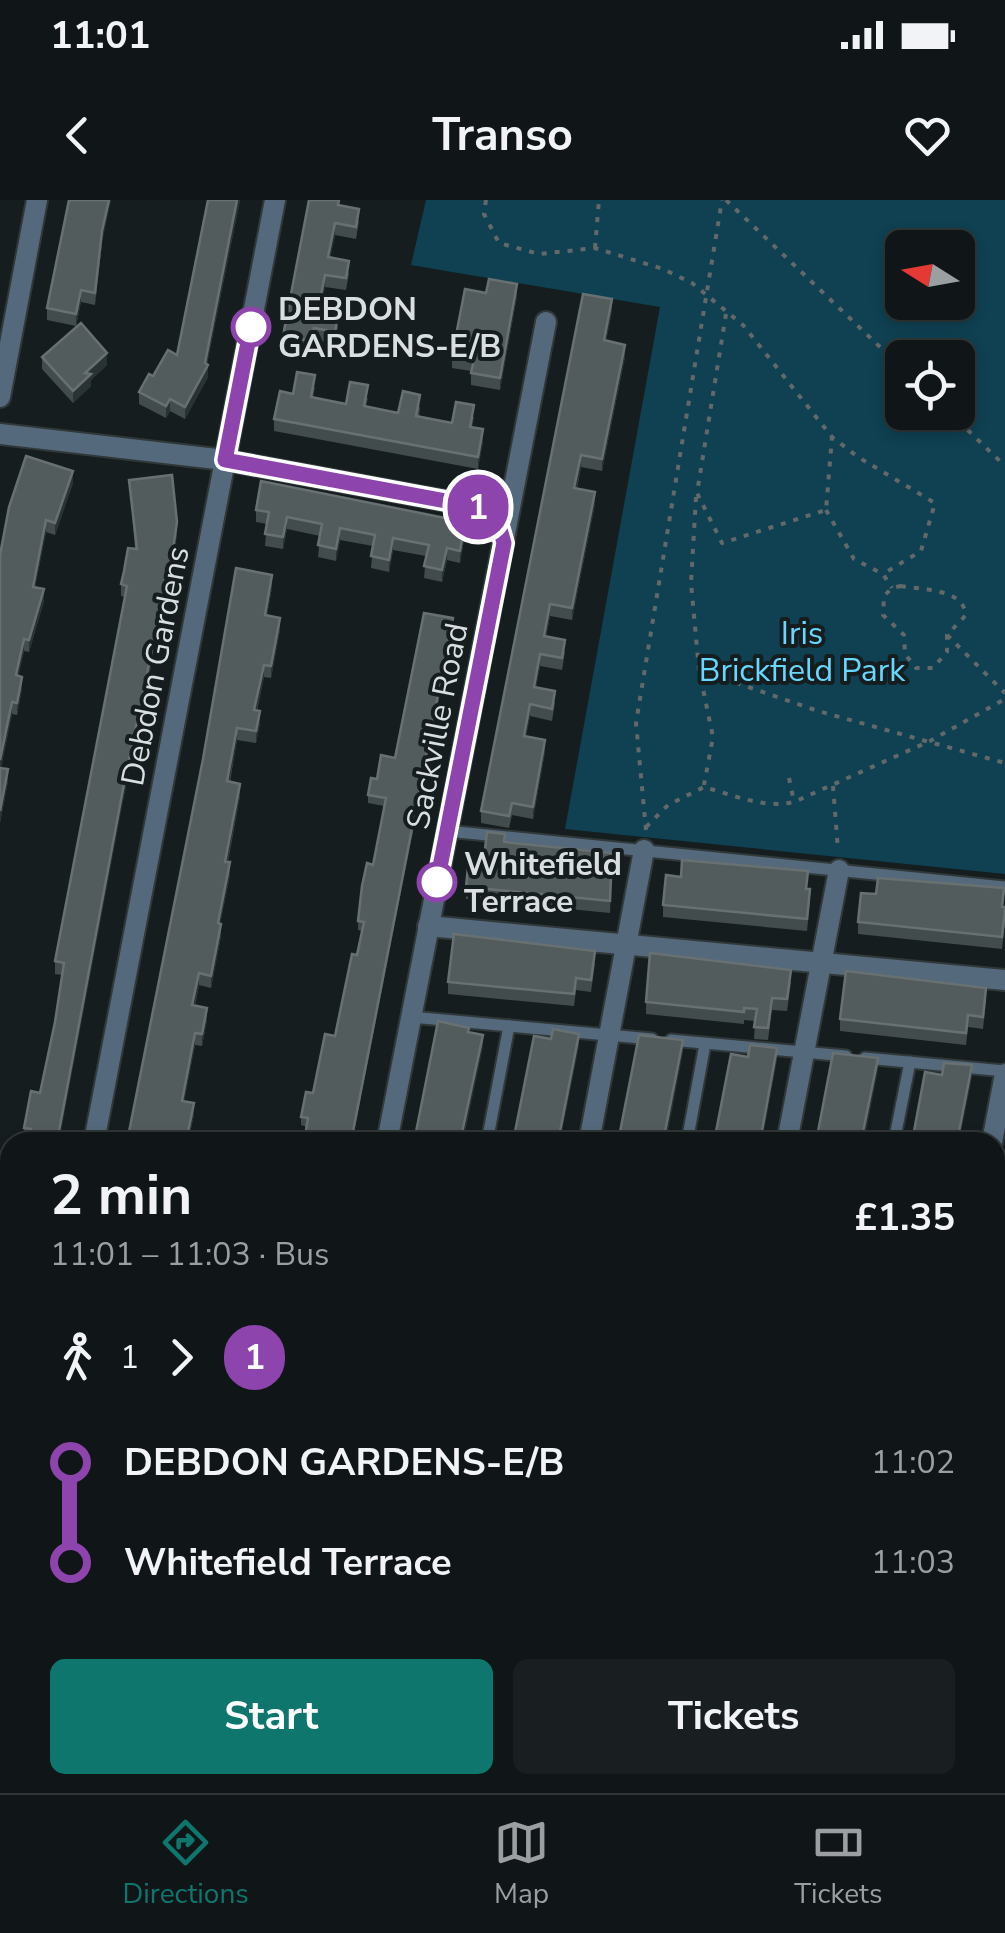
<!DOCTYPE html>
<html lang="en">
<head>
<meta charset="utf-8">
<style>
	:root { --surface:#101617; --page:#191f20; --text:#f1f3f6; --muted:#9c9fa1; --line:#303536; --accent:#0f766e }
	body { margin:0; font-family:"Nunito Sans",sans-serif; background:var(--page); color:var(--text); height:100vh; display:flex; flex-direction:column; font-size:38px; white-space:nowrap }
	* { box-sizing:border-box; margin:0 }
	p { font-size:32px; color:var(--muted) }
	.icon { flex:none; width:55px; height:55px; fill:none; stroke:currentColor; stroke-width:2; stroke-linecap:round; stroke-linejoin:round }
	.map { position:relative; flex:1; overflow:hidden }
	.details { position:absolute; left:0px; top:932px; width:1005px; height:662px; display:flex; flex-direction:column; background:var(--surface); border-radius:30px 30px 0 0; box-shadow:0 5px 15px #0003,0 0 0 2px var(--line) }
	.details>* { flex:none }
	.badge { padding:0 20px; border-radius:32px; font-size:35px; line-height:65px }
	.needle { width:65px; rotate:281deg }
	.fabs { position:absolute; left:885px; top:30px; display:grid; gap:20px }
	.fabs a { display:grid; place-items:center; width:90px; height:90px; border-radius:15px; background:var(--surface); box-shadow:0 5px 15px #0003,0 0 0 2px var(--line); font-size:50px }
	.map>.badge { position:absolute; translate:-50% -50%; box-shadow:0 0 0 5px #fff }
	.legs { display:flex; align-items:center; gap:15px; height:110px; padding:0 50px; font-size:32px }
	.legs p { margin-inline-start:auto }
	.head { display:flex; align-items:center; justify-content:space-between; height:170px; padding:0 50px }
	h1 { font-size:55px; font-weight:700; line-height:75px }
	.action { display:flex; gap:20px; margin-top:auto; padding:20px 50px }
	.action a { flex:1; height:115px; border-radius:15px; background:var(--accent); color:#fff; font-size:40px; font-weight:700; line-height:115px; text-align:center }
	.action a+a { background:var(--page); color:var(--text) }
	ul { padding:0 50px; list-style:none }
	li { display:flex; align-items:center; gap:35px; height:100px; font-size:38px }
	li i { display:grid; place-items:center; width:15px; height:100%; margin:0 12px; background:currentColor }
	li i::after { content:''; width:25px; height:25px; margin:-12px; border:8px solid; border-radius:50%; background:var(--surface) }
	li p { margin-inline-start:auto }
	li:first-child i { background:linear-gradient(#0000 50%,currentColor 0) }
	li:last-child i { background:linear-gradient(currentColor 50%,#0000 0) }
	.status { display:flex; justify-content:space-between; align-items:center; height:70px; padding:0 50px; background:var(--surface); direction:ltr }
	.status svg { height:28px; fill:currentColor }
	header { display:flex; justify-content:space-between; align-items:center; height:130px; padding:0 50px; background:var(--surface); font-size:45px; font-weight:700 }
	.tab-bar { display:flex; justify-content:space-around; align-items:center; height:140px; border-top:2px solid var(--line); background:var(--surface); font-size:28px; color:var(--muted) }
	.tab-bar a { display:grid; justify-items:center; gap:5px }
	.tab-bar .active { color:var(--accent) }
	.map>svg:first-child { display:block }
</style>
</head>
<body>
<div class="status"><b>11:01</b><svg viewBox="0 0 49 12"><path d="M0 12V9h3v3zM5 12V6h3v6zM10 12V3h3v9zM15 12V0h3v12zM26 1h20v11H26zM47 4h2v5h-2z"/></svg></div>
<header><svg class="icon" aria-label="back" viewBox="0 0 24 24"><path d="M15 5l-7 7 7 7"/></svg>Transo<svg class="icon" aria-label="heart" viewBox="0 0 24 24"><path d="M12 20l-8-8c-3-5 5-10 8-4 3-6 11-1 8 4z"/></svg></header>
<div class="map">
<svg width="1005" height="1593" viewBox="0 0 1005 1593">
	<rect width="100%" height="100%" fill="#161d1f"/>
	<polygon fill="#18262c" points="0,1415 10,1416 10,1585 43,1585 41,1593 0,1593"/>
	<path fill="#0f4152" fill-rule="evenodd" d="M 426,0 L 1005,0 L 1005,674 L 565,629 L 660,107 L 411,65 ZM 902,48 L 958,48 L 958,102 L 902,102 ZM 902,158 L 958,158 L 958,212 L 902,212 Z"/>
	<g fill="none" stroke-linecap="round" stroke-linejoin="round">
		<g stroke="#31383a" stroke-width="15">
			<g id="lane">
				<polyline points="447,631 1005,687"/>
				<polyline points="411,817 652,839"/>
				<polyline points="671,840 846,856"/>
				<polyline points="865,858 1005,871"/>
				<polyline points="487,942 509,826"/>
				<polyline points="687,942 705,844"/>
				<polyline points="894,942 910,862"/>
				<polyline points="0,1447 10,1449"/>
				<polyline points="995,1517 1005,1518"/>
				<polyline points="164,1593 166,1585"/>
				<polyline points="369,1593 370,1585"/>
				<polyline points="567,1593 568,1585"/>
				<polyline points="763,1593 764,1585"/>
				<polyline points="973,1593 974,1585"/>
			</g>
		</g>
		<g stroke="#31383a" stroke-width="24">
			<g id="street">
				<polyline points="0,197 37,0"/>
				<polyline points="0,234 225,260 484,308 497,319 503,339"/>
				<polyline points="428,726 1005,780"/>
				<polyline points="94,942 275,0"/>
				<polyline points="387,942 546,122"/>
				<polyline points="589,942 644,650"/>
				<polyline points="787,942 839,670"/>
				<polyline points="992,942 1005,874"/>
				<polyline points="0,1104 10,1105"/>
				<polyline points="0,1308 10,1309"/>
				<polyline points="995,1421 1005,1422"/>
				<polyline points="62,1593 63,1585"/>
				<polyline points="262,1593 263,1585"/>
				<polyline points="461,1593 463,1585"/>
				<polyline points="663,1593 664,1585"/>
				<polyline points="866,1593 867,1585"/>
			</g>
		</g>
		<g stroke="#63696b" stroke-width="4" stroke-dasharray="5 8" stroke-linecap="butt">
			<polyline points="486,0 484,14 499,43 539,54 595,48 663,69 692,83 743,125 832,237 858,257 935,303 921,351 883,374"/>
			<polyline points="726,0 902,168"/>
			<polyline points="595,48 599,0"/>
			<polyline points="726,114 697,293 722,343 826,310 832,237"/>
			<polyline points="949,212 1005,266"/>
			<polyline points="696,297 691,383 699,470 713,537 704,585"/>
			<polyline points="826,310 854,359 883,374 892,388"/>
			<path d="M 901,386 C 922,390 963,388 966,415 L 947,435 L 947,452 L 933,468 L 916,468 L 905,454 L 904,435 L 883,415 L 884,396 L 892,388 Z"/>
			<polyline points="947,435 1005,493"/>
			<polyline points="699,470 818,511 1005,563"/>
			<polyline points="789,578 794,602"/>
			<polyline points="833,586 838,650"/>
			<path d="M 646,627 L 668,605 L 704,587 C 733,595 764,609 794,602 L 930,541 L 1005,499"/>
			<polyline points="646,630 636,523 722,0"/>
		</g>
		<use href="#lane" stroke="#54697b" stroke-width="11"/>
		<use href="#street" stroke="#54697b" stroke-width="20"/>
	</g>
	<g fill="#434c4c">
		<polygon points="208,0 240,0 207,164 208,177 185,219 170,211 166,218 139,204 139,192 153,176 177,155"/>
		<polygon points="340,6 359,21 356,39 335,35 330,58 349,73 346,90 325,87 320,111 338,126 335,144 314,140 311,153 283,148 283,136"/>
		<polygon points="102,43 95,105 81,102 76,126 47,120 47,108"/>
		<polygon points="486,93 517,96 500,190 471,185 471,171 452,168 452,156"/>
		<polygon points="612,111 606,141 625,157 602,271 581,267 577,289 595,304 572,420 550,416 546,437 565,452 562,470 540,466 536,487 555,503 552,521 530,516 526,536 545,552 533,619 512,615 509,628 481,623 481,611"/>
		<polygon points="42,157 107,165 91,180 91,186 73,203 42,169"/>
		<polygon points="315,187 313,197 346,204 368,198 366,206 398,213 420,207 419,217 452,223 474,217 472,227 483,241 478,269 274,231 274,219 293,194"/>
		<polygon points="129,280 177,334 173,361 124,596 28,940 24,940 24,928 40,893 55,822 62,775 55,774 55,761 125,397 121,396 121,384 135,349"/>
		<polygon points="73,283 55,335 46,332 35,387 44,401 29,452 24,451 18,476 22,489 17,515 12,514 1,568 8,581 0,623 0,355"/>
		<polygon points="256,310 465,334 460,363 447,360 442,382 424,378 426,356 393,350 389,372 371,368 373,346 340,340 336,361 318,357 320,336 287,329 283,349 265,346 267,324 256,322"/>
		<polygon points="272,387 267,416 280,430 271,478 264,477 257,511 260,523 256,543 237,540 230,582 240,596 228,662 230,675 220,724 221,736 211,788 199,785 195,806 207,820 202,846 195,845 184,901 194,915 188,942 127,942"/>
		<polygon points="453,427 352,942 301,925 301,917 313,893 335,836 362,731 358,730 358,721 373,665 384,606 368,603 368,595 377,579 395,558"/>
		<polygon points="505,643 612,653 610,713 466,699 466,687 484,658"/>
		<polygon points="807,689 810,701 807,731 663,717 663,705"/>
		<polygon points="1003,707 1005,707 1005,722 1002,749 858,734 858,722"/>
		<polygon points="595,763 591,792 576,790 574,806 448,794 448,782"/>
		<polygon points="791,782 787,811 772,810 768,840 754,839 755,821 744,820 744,824 646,814 646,802"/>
		<polygon points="986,800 983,829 968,827 966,845 840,831 840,819"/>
		<polygon points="1005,1006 1002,1309 995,1308 995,1058"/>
		<polygon points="0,1323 10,1324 10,1392 0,1391"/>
		<polygon points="995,1326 1005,1327 1005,1392 995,1390"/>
		<polygon points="995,1425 1005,1426 1005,1497 995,1496"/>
		<polygon points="0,1483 10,1485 5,1542 0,1541"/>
	</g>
	<g fill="#2a3333">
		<polygon points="109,0 111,0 102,43 95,105 102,31"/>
		<polygon points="237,0 240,0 206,168 208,165 208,177 185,219 185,207 205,163"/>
		<polygon points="335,23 335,35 328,69 328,57"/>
		<polygon points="325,75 325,87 318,122 318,110"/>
		<polygon points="517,84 517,96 500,190 500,178"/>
		<polygon points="81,90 81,102 76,126 76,114"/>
		<polygon points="612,99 612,111 604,152 604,140"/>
		<polygon points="625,145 625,157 602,271 602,259"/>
		<polygon points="107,153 107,165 91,180 91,186 73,203 73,191 85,173"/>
		<polygon points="170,199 170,211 166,218 166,206"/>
		<polygon points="483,229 483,241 478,269 478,257"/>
		<polygon points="581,255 581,267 574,300 574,288"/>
		<polygon points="73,271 73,283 55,335 55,323"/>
		<polygon points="595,292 595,304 572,420 572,408"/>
		<polygon points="287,317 287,329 283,349 283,337"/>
		<polygon points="46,320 46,332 33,398 33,387"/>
		<polygon points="177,322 177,334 173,361 124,596 59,942 57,942 124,584"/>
		<polygon points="465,322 465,334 460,363 460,351"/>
		<polygon points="340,328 340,340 336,361 336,349"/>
		<polygon points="393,338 393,350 389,372 389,360"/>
		<polygon points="447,348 447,360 442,382 442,370"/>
		<polygon points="272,375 272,387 265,427 265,415"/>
		<polygon points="44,389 44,401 29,452 29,440"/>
		<polygon points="550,404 550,416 544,448 544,436"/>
		<polygon points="280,418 280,430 271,478 271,466"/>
		<polygon points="453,418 453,427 352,942 351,942"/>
		<polygon points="24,439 24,451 16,487 16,475"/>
		<polygon points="540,454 540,466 534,499 534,487"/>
		<polygon points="264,465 264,477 254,522 254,510"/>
		<polygon points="22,477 22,489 17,515 17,503"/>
		<polygon points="12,502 12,514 0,572 0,560"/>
		<polygon points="530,504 530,516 524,548 524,536"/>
		<polygon points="260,511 260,523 256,543 256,531"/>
		<polygon points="237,528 237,540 227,593 227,581"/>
		<polygon points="545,540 545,552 533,619 533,607"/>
		<polygon points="8,569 8,581 0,623 0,611"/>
		<polygon points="240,584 240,596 225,674 225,662"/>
		<polygon points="230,662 230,675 218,735 218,723"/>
		<polygon points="221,724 221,736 211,788 211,776"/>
		<polygon points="199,773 199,785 192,817 192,805"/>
		<polygon points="207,808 207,820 202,846 202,834"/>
		<polygon points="195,833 195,845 182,913 182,901"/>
		<polygon points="579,834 579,846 560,942 558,942"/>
		<polygon points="483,835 483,847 463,942 460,942"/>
		<polygon points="683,840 683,852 666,942 663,942"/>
		<polygon points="777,848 777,860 762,942 760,942"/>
		<polygon points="878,858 878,870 864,942 861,942"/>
		<polygon points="972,865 972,877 959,942 957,942"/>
		<polygon points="194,903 194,915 188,942 186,942"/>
		<polygon points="10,1047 10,1059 0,1067 0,1055"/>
		<polygon points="10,1174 10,1186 0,1189 0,1177"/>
		<polygon points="5,1218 5,1230 0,1236 0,1224"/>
		<polygon points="1005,1279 1005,1294 1002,1309 1002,1294"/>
		<polygon points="10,1497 10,1515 5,1542 5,1524"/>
		<polygon points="10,1564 10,1585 9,1593 4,1593"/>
	</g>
	<g fill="#535c5c" stroke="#687071" stroke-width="2.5">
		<polygon points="69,0 109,0 102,31 95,93 81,90 76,114 47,108"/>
		<polygon points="208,0 237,0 205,163 208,165 185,207 170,199 166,206 139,192 149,174 153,176 168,150 177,155"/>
		<polygon points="309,0 339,0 338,5 359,9 356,27 335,23 328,57 349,61 346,78 325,75 318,110 338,114 335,132 314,128 311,141 283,136"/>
		<polygon points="489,79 517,84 500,178 471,173 474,160 452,156 465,89 486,93"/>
		<polygon points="583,94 612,99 604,140 625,145 602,259 581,255 574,288 595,292 572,408 550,404 544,436 565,440 562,458 540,454 534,487 555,491 552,509 530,504 524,536 545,540 533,607 512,603 509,616 481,611"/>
		<polygon points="81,123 107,153 85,173 91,174 73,191 42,157"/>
		<polygon points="297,172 315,175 311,197 346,204 350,182 368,185 364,206 398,213 403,191 420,195 416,216 452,223 456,202 474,205 470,227 483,229 478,257 274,219 280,191 293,194"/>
		<polygon points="26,256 73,271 55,323 46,320 33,387 44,389 29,440 24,439 16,475 22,477 17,503 12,502 0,560 0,355 9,307"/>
		<polygon points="172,275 177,322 173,349 124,584 57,942 28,942 31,929 24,928 31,891 40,893 55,822 64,763 55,761 127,386 121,384 124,371 128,348 137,349 129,280"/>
		<polygon points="261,281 465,322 460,351 447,348 442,370 424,366 429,345 393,338 389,360 371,356 375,335 340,328 336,349 318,345 322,324 287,317 283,337 265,334 269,312 256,310"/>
		<polygon points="236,368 272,375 265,415 280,418 271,466 264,465 254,510 260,511 256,531 237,528 227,581 240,584 225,662 230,662 218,723 221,724 211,776 199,773 192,805 207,808 202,834 195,833 182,901 194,903 186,942 127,942 203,559"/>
		<polygon points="424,413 453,418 351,942 304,942 308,918 301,917 306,892 313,893 325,834 335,836 352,754 357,755 364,722 358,721 362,686 367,663 373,665 386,598 368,595 371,578 377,579 381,555 395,558"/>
		<polygon points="0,568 8,569 0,611"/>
		<polygon points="487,632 505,634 504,642 612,653 610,701 466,687 469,657 484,658"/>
		<polygon points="682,660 808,671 806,689 810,689 807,719 663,705 666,675 681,677"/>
		<polygon points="878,678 1004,688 1002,707 1005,707 1005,710 1002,737 858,722 861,693 876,694"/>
		<polygon points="454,734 595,751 591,780 576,778 574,794 448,782"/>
		<polygon points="650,753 791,770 787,799 772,798 768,828 754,827 757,809 744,808 744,812 646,802"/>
		<polygon points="846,771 986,788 983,817 968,815 966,833 840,819"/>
		<polygon points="438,821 469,828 468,832 483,835 460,942 414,942"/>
		<polygon points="553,829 579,834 558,942 513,942 534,836 551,839"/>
		<polygon points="639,835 683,840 663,942 618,942"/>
		<polygon points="750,845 777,848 760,942 714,942 731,854 748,857"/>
		<polygon points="833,853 878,858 861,942 816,942"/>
		<polygon points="944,863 972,865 957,942 912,942 925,872 942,875"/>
		<polygon points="6,987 10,992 10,1047 0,1055 0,991"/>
		<polygon points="1005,1006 1005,1279 1002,1294 995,1293 995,1058"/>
		<polygon points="0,1122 2,1122 10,1155 10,1174 0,1177"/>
		<polygon points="0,1323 10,1324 10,1380 0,1379"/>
		<polygon points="995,1326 1005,1327 1005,1377 995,1376"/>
		<polygon points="995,1425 1005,1426 1005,1479 995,1478"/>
		<polygon points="0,1483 10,1485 10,1497 5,1524 0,1523"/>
		<polygon points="1005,1545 1005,1593 996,1593"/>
		<polygon points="0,1554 10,1556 10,1564 4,1593 0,1593"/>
		<polygon points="90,1585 133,1585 132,1593 88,1593"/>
		<polygon points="188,1585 232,1585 230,1593 186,1593"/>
		<polygon points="291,1585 336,1585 335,1593 290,1593"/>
		<polygon points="390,1585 435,1585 433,1593 389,1593"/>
		<polygon points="490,1585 539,1585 537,1593 489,1593"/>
		<polygon points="575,1585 635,1585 634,1593 574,1593"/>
		<polygon points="687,1585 741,1585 739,1593 685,1593"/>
		<polygon points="796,1585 831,1585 829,1593 794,1593"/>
		<polygon points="893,1585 929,1585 928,1593 892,1593"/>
	</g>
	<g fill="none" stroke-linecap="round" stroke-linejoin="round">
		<g stroke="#fff" stroke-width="22">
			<polyline id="line-1" points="251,127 225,260 484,308 497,319 504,343 437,682"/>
		</g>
		<use href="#line-1" stroke="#8e44ad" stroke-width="15"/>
	</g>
	<g fill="#fff" stroke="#8e44ad" stroke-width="5">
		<circle cx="251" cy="127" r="18"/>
		<circle cx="437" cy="682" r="18"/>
	</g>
	<g text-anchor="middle" stroke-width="8" stroke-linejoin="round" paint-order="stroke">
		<g font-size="32" font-weight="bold" fill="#d9dee0" stroke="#161d1f" text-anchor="start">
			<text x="278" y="120">DEBDON<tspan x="278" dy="37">GARDENS-E/B</tspan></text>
			<text x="464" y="675">Whitefield<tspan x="464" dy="37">Terrace</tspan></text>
		</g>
		<g font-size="32" fill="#68d6fd" stroke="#161d1f">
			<text x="802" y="444">Iris<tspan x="802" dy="37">Brickfield Park</tspan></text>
		</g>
		<g font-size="32" fill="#d9dee0" stroke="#161d1f">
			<text transform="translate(155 466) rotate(-79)" y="11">Debdon Gardens</text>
			<text transform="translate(437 526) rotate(-79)" y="11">Sackville Road</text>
		</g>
	</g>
</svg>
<div class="fabs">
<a><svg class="needle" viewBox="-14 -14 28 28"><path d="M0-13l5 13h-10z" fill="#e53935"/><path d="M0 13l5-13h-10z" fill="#9c9fa1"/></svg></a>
<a><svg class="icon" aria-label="locate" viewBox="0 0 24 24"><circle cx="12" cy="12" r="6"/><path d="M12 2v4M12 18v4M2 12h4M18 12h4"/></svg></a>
</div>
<b class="badge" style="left:478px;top:307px;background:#8e44ad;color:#fff">1</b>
<section class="details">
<div class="head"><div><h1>2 min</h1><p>11:01 – 11:03 · Bus</p></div><b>£1.35</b></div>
<div class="legs"><svg class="icon" aria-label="walk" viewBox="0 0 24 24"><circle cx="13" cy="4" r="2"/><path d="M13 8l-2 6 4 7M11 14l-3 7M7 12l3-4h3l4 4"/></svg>1<svg class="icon" aria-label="forward" viewBox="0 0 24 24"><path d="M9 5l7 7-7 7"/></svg><b class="badge" style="background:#8e44ad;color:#fff">1</b></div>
<ul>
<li><i style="color:#8e44ad"></i><b>DEBDON GARDENS-E/B</b><p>11:02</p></li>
<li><i style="color:#8e44ad"></i><b>Whitefield Terrace</b><p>11:03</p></li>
</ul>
<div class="action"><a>Start</a><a>Tickets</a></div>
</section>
</div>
<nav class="tab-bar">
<a class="active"><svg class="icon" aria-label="directions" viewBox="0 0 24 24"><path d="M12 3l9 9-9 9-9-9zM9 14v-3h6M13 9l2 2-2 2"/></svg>Directions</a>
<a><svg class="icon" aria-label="map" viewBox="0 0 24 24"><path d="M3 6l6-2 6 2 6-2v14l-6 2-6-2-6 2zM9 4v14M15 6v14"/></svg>Map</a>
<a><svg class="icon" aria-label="tickets" viewBox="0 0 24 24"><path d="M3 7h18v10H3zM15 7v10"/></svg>Tickets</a>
</nav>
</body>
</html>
